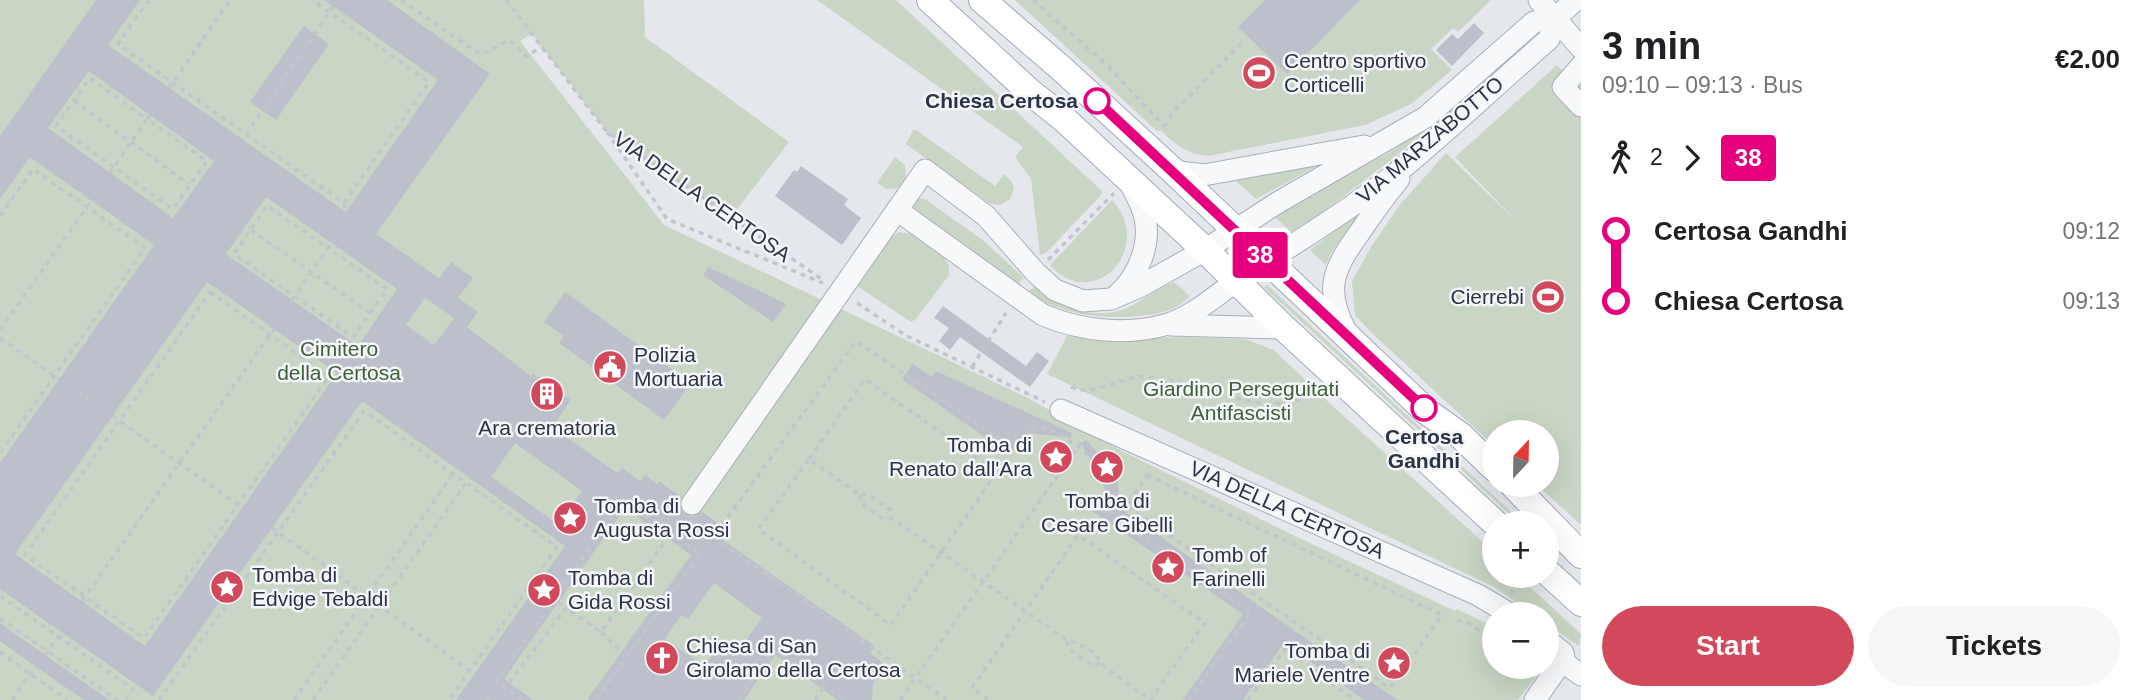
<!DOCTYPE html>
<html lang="en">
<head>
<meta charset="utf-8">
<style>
	:root { --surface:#fff; --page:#f6f6f6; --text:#202124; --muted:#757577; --accent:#d1495b }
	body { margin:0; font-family:Helvetica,sans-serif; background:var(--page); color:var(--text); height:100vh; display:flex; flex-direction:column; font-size:26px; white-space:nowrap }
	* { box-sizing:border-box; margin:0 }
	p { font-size:23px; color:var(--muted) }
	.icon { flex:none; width:38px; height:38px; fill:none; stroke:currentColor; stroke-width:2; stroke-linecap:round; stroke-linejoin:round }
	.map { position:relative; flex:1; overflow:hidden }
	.drawer { display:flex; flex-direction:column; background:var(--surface); width:560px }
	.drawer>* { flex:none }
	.badge { padding:0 14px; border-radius:5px; font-size:24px; line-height:46px }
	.needle { width:46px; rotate:22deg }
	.buttons { position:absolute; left:1482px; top:420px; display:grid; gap:14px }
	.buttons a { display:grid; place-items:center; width:77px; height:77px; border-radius:50%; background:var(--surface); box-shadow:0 7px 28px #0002; font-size:35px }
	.map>.badge { position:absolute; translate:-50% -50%; box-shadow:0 0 0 4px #fff }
	.legs { display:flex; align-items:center; gap:10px; height:77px; padding:0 21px; font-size:23px }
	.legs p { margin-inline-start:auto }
	.headline { display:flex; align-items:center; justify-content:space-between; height:119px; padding:0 21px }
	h1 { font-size:38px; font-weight:700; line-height:52px }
	.primary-button { display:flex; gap:14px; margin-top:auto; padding:14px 21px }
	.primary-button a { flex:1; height:80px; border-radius:42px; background:var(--accent); color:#fff; font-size:28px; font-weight:700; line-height:80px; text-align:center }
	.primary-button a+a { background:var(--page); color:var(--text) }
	ul { padding:0 21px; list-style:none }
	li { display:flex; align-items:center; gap:24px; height:70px; font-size:26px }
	li i { display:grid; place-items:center; width:10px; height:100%; margin:0 9px; background:currentColor }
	li i::after { content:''; width:18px; height:18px; margin:-9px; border:5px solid; border-radius:50%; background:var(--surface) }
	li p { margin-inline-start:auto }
	li:first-child i { background:linear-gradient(#0000 50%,currentColor 0) }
	li:last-child i { background:linear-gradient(currentColor 50%,#0000 0) }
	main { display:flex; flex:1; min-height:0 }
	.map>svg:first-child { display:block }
</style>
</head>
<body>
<main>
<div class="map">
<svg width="1581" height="700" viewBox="0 0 1581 700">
	<rect width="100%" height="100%" fill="#e4e7ec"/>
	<g fill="#c9d6c5">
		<polygon points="0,0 644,0 645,37 789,142 731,217 607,132 532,34 520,41 664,225 1028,398 1124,452 1293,535 1455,611 1457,609 1494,627 1494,667 1538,667 1539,672 1518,700 0,700"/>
		<polygon points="817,0 896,0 1102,191 1102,194 1046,253 1040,255 1031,179 1015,157 1023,147"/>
		<path d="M 1015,0 L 1491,0 L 1458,32 L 1453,28 L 1431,49 L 1452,70 L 1411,104 L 1365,125 L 1208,156 C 1187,154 1175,144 1160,130 L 1158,132 Z"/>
		<polygon points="1537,32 1538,35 1426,133 1310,222 1291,232 1276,218 1306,196 1390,152 1425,129"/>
		<polygon points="1557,65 1575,83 1581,77 1581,525 1537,485 1547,485 1547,432 1494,432 1494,446 1372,333 1355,315 1352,281 1371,247 1399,206 1446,153 1519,224 1455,157"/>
		<polygon points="913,130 916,130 995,186 1004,174 1012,182 1014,188 1010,199 1000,205 989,203 906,144"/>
		<polygon points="895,157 905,165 906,178 898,188 886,189 877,183"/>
		<polygon points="1319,165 1256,199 1235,180"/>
		<polygon points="917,198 925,199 984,241 1024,278 1017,284 917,212 913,206"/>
		<path d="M 1112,200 C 1156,248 1093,314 1050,265 Z"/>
		<polygon points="1354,216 1358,217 1332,251 1326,265 1310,250"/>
		<polygon points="899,232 911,234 944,258 949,266 949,275 916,319 911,322 857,286 890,238"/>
		<path d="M 1174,282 L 1190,296 C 1184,301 1179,306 1172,309 C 1137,323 1055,320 1029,290 L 1036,286 C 1062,308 1098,323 1131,306 C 1146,298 1159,288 1174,282 Z"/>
		<polygon points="1267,285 1523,523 1519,523 1264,287"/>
		<polygon points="1067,336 1102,339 1184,337 1245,339 1274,350 1324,398 1494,552 1494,576 1518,576 1581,634 1579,646 1547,624 1547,614 1533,614 1494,587 1047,374"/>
	</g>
	<g fill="#bbc0ca" fill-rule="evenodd">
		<path d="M 96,0 L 140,0 L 108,45 L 346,212 L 438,80 L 324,0 L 387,0 L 490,74 L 376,234 L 439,278 L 451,262 L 473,278 L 458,298 L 478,312 L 467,327 L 531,376 L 533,373 L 571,400 L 552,427 L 617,473 L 622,468 L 640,481 L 645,475 L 657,484 L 659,481 L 681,497 L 679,504 L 684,514 L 692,517 L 702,512 L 726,529 L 720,538 L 875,646 L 870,653 L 884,664 L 873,683 L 872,700 L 838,700 L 775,655 L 744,700 L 587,700 L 691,555 L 625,508 L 504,679 L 533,700 L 456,700 L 565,546 L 362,401 L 153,696 L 0,589 L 0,463 L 154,245 L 30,157 L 0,199 L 0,136 ZM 89,71 L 214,161 L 173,218 L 48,128 ZM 266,197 L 397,289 L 358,346 L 226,254 ZM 207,282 L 337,373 L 145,646 L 15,554 ZM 425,298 L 454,318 L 434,345 L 406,325 ZM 515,443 L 582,491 L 558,524 L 491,477 ZM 714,583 L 762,618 L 739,650 L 724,639 L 704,666 L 665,639 L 681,615 L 688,619 Z"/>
		<polygon points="1265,0 1360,0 1287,74 1238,27"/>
		<polygon points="1474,23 1484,33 1452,66 1436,50 1452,34 1458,39"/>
		<polygon points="304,26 329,44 276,120 250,102"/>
		<polygon points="801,166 848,199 844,205 861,218 842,245 775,196 794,170 797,172"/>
		<polygon points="708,267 751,287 786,304 773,322 703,275"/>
		<polygon points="565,292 691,383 664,420 559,343 564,336 544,322"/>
		<polygon points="943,306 1026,366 1037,352 1049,361 1030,387 960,337 950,350 939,341 949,328 934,318"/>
		<polygon points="913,364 932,377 936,371 1072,433 1071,438 1031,433 1024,436 1010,455 902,379"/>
		<polygon points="1086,440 1109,464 1110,459 1120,461 1118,484 1119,496 1122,498 1120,501 1121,509 1308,640 1398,700 1364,700 1284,643 1243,700 1183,700 1243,614 1092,511 1103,493 1104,486 1102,478 1081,444"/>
		<polygon points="0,623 45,655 109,700 84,700 42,671 0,641"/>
	</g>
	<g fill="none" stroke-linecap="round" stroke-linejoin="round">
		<g stroke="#a9aeb7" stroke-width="23">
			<g id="minor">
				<polyline points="1539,0 1581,48"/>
				<polyline points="1581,66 1563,87 1581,106"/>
				<polyline points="1169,167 1179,172 1204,175 1364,146"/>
				<path d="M 897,210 L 1043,315 C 1081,331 1128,336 1168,324 C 1196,315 1219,292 1244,276 C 1303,238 1365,201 1418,155 C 1463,117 1505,77 1549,39 L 1555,18"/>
				<path d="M 1118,294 C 1139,276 1152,241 1144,214 C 1141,203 1135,193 1130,183"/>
				<polyline points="1171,325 1284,328"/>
				<path d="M 1346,331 C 1323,289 1334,268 1360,232 C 1372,214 1385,196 1399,179"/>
				<polyline points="1061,410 1478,595 1510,614"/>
				<polyline points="692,504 925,170 986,216 1036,273 1055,290 1083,301 1111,299 1139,287 1205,250 1277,203 1426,117 1534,22 1555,18 1576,0"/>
				<polyline points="1563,662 1581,675"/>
				<polyline points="1535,700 1564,658 1563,653 1547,640"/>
			</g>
		</g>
		<g stroke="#a3abb8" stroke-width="28">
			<g id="major">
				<polyline points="930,0 1030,92 1064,119 1205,250 1284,328 1495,523"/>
				<polyline points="982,0 1062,69 1169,167 1426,411 1461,436 1494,468"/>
				<polyline points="1513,485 1581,555"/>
				<polyline points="1547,572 1581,603"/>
			</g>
		</g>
		<g stroke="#c2c5cb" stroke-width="3.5" stroke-dasharray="5 5" stroke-linecap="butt">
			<polyline points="149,0 118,44 344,203 429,82 312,0"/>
			<polyline points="401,0 481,55 508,40 514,44 526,57 541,47"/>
			<polyline points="506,0 607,132 823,280"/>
			<polyline points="1033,0 1106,64 1164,126"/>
			<polyline points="169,88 230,0"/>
			<polyline points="74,101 189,184"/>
			<polyline points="1164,127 1173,112 1241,44"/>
			<polyline points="607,132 667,219 823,283"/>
			<polyline points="246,134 333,7"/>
			<polyline points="110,173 114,167 147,119 207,161 173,209 56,126 90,78 147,119 150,115"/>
			<polyline points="344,203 346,212"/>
			<polyline points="0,216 33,169 145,248 0,453"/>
			<polyline points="251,230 370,313"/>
			<polyline points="1048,260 1114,193"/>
			<polygon points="210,292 329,376 144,638 25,555"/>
			<polyline points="292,300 295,296 328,248 387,289 353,337 234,254 267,206 328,248 332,243"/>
			<polyline points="857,303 905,335 1045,402"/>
			<polyline points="0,330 92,200"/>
			<polyline points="0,338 59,379"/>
			<polyline points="972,367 1006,313"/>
			<path d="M 1071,387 C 1094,397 1116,379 1139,377 C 1149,376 1162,380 1172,381 C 1213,387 1281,425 1317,387"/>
			<polyline points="78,392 93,403"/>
			<polyline points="112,416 243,508"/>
			<path d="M 809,459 L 865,379 L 997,472 L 891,625 L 758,529 L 809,459 L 860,495 L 868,494 L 892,511 L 892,518 C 948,557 1004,596 1059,635 C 1073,645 1094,645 1101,664 L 1150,700 L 1205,623 L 1078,535 L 972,688 L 988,700"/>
			<polygon points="1147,475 1442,615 1390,688 1127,506"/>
			<polyline points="860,495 861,503 885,520 892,518"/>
			<polyline points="272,528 470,671"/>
			<polyline points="1511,594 1514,585 1512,576"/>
			<polyline points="0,596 133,689 125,700"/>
			<polyline points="82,601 274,329"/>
			<polyline points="558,602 566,608"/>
			<polyline points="0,618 117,700"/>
			<polyline points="1457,620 1468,623 1494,641"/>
			<polyline points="601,632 621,653"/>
			<polyline points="1067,641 1069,649 1092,665 1101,664"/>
			<polyline points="0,652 67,700"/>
			<polyline points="45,655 61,632"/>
			<polyline points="509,683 566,608 601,632 667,538"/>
			<polyline points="12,700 36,666"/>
			<polyline points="159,700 364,411 557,547 449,700"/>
			<polyline points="294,700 453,474"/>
			<polyline points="313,700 466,483"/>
			<polyline points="487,700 495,691"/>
			<polyline points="522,700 496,682 624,500 700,554 596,700"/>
			<polyline points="739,700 773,650 845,700"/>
			<polyline points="815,700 825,686"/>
			<polyline points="900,700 1082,441"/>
			<path d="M 947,700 L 713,537 L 856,341 L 1004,442 L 1009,443 C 1034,411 1059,433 1084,452 C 1093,459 1103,464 1108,474 C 1115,488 1106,499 1107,512 L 1251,612 L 1188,700"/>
			<polyline points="1248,700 1285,649 1355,700"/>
		</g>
		<use href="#minor" stroke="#f7f8fa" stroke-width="21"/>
		<use href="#major" stroke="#fff" stroke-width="26"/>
	</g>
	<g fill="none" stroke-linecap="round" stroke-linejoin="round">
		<g stroke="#fff" stroke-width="16">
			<polyline id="line-1" points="1097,101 1424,408"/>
		</g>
		<use href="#line-1" stroke="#e6007e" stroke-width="10"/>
	</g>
	<defs>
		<g id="stadium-disc" transform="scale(1.75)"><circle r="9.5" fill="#d1495b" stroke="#f4f6f9"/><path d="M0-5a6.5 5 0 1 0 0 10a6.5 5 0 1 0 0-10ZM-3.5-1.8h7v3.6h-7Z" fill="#fff"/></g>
		<g id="civic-disc" transform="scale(1.75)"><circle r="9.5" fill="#d1495b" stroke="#f4f6f9"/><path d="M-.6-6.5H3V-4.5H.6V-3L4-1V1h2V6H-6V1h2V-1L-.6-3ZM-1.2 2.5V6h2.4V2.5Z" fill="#fff"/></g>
		<g id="building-disc" transform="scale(1.75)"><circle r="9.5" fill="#d1495b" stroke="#f4f6f9"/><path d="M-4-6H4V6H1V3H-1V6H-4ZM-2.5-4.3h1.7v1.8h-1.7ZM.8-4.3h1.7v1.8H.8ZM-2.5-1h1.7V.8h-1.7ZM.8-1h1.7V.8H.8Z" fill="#fff"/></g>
		<g id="sight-disc" transform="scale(1.75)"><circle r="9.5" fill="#d1495b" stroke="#f4f6f9"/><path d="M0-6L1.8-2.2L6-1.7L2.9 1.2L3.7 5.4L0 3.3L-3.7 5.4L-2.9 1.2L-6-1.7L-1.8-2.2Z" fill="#fff"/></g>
		<g id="church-disc" transform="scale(1.75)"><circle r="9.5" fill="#d1495b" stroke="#f4f6f9"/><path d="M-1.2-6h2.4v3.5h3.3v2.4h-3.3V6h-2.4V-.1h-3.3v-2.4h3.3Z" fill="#fff"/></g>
	</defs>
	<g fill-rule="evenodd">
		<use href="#stadium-disc" x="1259" y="73"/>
		<use href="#stadium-disc" x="1548" y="297"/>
		<use href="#civic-disc" x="610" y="367"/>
		<use href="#building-disc" x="547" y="394"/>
		<use href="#sight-disc" x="1056" y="457"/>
		<use href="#sight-disc" x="1107" y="467"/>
		<use href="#sight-disc" x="570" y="518"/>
		<use href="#sight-disc" x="1168" y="567"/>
		<use href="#sight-disc" x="227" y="587"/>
		<use href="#sight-disc" x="544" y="590"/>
		<use href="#church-disc" x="662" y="658"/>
		<use href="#sight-disc" x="1394" y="663"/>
	</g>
	<g fill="#fff" stroke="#e6007e" stroke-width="3.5">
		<circle cx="1097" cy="101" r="12"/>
		<circle cx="1424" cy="408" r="12"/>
	</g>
	<g text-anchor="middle" stroke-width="5" stroke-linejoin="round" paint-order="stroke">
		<g font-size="21" fill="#2b3445" stroke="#f4f6f9" text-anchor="start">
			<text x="1284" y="68">Centro sportivo<tspan x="1284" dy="24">Corticelli</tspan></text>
			<text x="1524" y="304" text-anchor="end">Cierrebi</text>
			<text x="634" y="362">Polizia<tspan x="634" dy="24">Mortuaria</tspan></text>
			<text x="547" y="435" text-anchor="middle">Ara crematoria</text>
			<text x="1032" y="452" text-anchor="end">Tomba di<tspan x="1032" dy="24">Renato dall'Ara</tspan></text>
			<text x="1107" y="508" text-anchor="middle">Tomba di<tspan x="1107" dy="24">Cesare Gibelli</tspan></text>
			<text x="594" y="513">Tomba di<tspan x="594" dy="24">Augusta Rossi</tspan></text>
			<text x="1192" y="562">Tomb of<tspan x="1192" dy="24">Farinelli</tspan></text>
			<text x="252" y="582">Tomba di<tspan x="252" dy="24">Edvige Tebaldi</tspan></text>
			<text x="568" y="585">Tomba di<tspan x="568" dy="24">Gida Rossi</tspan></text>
			<text x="686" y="653">Chiesa di San<tspan x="686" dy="24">Girolamo della Certosa</tspan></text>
			<text x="1370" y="658" text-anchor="end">Tomba di<tspan x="1370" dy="24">Mariele Ventre</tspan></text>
		</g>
		<g font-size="21" font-weight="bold" fill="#2b3445" stroke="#f4f6f9" text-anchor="end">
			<text x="1078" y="108">Chiesa Certosa</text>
			<text x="1424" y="444" text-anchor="middle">Certosa<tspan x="1424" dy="24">Gandhi</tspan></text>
		</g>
		<g font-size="21" fill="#2b3445" stroke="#f4f6f9">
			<text transform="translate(1430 140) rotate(-40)" y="7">VIA MARZABOTTO</text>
			<text transform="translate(702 197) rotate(35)" y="7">VIA DELLA CERTOSA</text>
			<text transform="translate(1287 510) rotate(24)" y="7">VIA DELLA CERTOSA</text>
		</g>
		<g font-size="21" fill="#3f6138" stroke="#f4f6f9">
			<text x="339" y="356">Cimitero<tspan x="339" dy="24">della Certosa</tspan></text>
			<text x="1241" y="396">Giardino Perseguitati<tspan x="1241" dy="24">Antifascisti</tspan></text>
		</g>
	</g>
</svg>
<div class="buttons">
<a><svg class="needle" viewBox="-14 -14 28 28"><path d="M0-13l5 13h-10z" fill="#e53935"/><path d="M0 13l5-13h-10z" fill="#757577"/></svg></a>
<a>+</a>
<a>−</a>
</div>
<b class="badge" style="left:1260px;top:255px;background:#e6007e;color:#fff">38</b>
</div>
<section class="drawer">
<div class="headline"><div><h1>3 min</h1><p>09:10 – 09:13 · Bus</p></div><b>€2.00</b></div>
<div class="legs"><svg class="icon" aria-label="walk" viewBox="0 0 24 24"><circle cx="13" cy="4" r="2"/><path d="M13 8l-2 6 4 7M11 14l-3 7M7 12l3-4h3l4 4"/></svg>2<svg class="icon" aria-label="forward" viewBox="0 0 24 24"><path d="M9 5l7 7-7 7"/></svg><b class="badge" style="background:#e6007e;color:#fff">38</b></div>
<ul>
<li><i style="color:#e6007e"></i><b>Certosa Gandhi</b><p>09:12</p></li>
<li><i style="color:#e6007e"></i><b>Chiesa Certosa</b><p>09:13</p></li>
</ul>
<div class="primary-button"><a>Start</a><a>Tickets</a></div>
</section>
</main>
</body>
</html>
